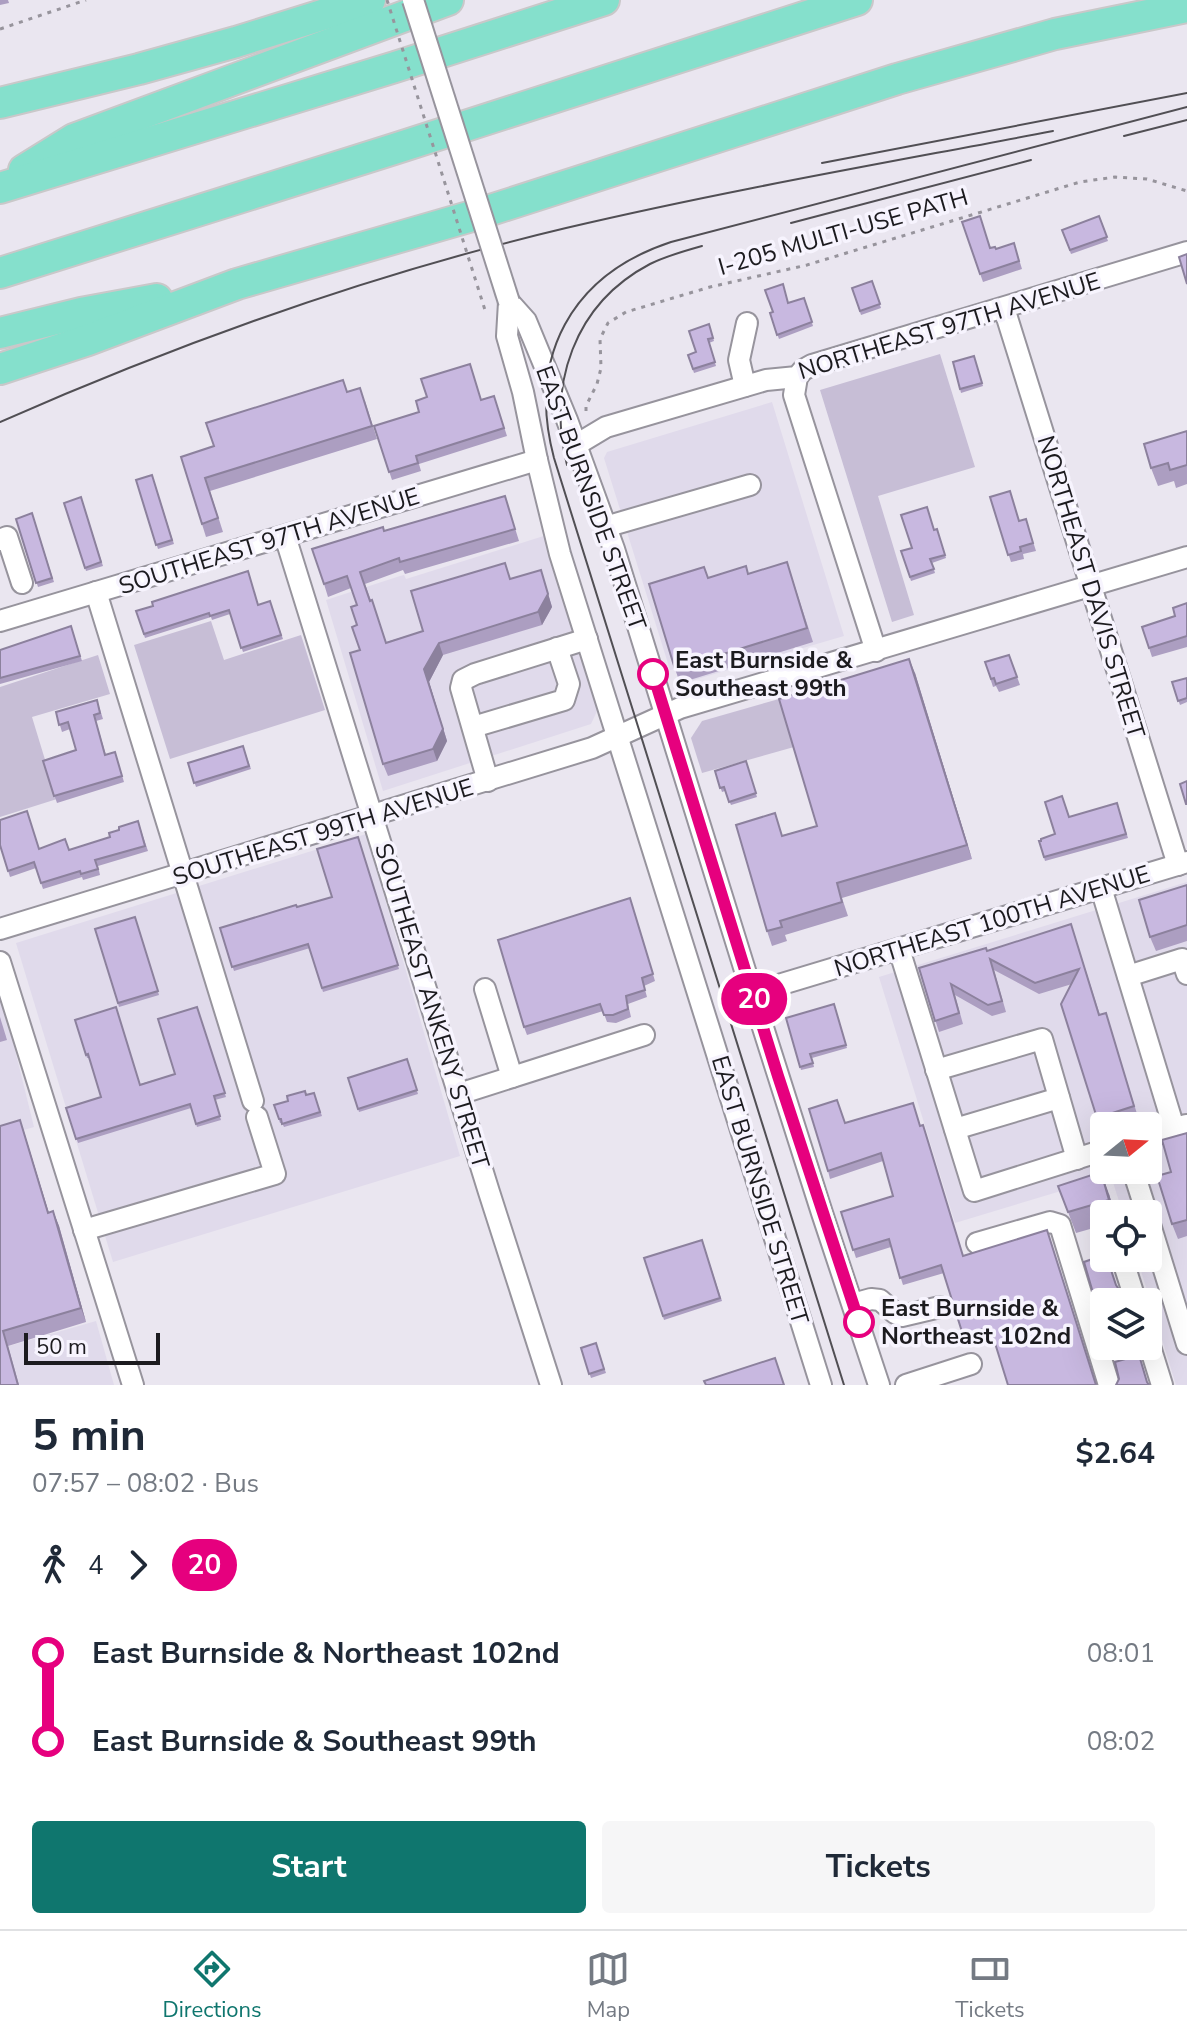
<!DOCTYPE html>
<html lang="en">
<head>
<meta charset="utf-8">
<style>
	:root { --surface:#fff; --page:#f6f6f7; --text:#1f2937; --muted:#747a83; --line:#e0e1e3; --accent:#0f766e }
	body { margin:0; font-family:"Nunito Sans",sans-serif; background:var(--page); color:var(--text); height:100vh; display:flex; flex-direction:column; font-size:30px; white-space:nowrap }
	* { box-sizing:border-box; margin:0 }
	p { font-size:26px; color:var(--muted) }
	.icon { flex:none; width:44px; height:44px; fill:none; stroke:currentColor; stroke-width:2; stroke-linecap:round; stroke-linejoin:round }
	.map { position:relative; height:1385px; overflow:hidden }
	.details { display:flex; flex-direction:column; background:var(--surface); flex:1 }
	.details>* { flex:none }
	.badge { padding:0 16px; border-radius:26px; font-size:28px; line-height:52px }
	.needle { width:52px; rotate:72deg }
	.controls { position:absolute; left:1090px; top:1112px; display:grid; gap:16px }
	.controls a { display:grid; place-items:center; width:72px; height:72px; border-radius:8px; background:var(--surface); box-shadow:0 8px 32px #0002; font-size:40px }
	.scale { position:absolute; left:24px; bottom:20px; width:136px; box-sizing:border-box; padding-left:8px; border:4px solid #1c1b1f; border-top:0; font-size:22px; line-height:28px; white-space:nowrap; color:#1c1b1f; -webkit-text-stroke:6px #f7f4fe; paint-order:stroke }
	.map>.badge { position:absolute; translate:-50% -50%; box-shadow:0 0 0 4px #fff }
	.legs { display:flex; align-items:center; gap:12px; height:88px; padding:0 32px; font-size:26px }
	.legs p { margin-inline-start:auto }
	.head { display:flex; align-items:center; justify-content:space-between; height:136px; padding:0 32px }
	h1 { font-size:44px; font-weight:700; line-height:60px }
	.cta { display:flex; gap:16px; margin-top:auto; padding:16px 32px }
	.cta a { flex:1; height:92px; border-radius:8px; background:var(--accent); color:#fff; font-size:32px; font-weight:700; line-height:92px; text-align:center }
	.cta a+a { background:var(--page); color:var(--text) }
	ul { padding:0 32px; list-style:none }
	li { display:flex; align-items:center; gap:28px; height:88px; font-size:30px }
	li i { display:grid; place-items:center; width:12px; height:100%; margin:0 10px; background:currentColor }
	li i::after { content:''; width:20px; height:20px; margin:-10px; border:6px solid; border-radius:50%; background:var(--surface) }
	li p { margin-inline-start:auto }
	li:first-child i { background:linear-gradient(#0000 50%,currentColor 0) }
	li:last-child i { background:linear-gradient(currentColor 50%,#0000 0) }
	.dock { display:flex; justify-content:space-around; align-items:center; height:112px; border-top:2px solid var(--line); background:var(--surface); font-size:22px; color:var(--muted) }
	.dock a { display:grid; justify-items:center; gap:4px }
	.dock .on { color:var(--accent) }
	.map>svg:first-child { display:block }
</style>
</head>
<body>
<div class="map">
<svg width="1187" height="1385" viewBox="0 0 1187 1385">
	<rect width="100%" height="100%" fill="#eae6f0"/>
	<g fill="#e0daeb" fill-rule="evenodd">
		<polygon points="772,402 844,636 680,684 676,669 670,670 604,458 607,452"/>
		<polygon points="550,534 598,699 598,709 591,724 383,791 326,600 400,576 404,575 406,579"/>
		<polygon points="366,834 460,1156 113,1262 16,943"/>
		<path d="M 1187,882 L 1187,1385 L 1176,1385 L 1137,1258 L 1148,1258 L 1148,1214 L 1123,1214 L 1111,1176 L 955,1223 L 879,977 ZM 1104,1126 L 1148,1126 L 1148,1170 L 1104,1170 Z"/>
		<polygon points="0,999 14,1046 34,1127 0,1137"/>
		<polygon points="0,1315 9,1346 96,1321 114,1385 0,1385"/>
	</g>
	<g fill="#c7bed6">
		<polygon points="940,354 975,467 878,496 914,615 892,622 820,390"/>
		<polygon points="211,621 224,660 301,635 325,710 170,759 134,645"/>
		<polygon points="98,655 110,694 32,717 57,799 0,817 0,687"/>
		<polygon points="779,699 794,747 702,773 691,738 702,721"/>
	</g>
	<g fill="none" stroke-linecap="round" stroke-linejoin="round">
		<g stroke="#97949d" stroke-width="24">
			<g id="minor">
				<polyline points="509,302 526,321 567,420 614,549 752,993 822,1213 879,1385"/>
				<polyline points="509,302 507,336 523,392 537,460 560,554 821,1385"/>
				<polyline points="1004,308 1178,865"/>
				<polyline points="797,377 794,395 876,651"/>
				<polyline points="745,386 739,360 747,323"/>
				<polyline points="576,445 606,427 766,380 797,377 803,370 812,365 1187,252"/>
				<polyline points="605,527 750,485"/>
				<polyline points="285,536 489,1192 551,1385"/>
				<polyline points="0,540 7,537 22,583"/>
				<polyline points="96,592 253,1101"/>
				<polyline points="0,621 537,460"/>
				<polyline points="473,727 564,700 569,684 557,648"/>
				<polyline points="488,781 461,688 463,680 475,674 587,639"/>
				<polyline points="1101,888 1174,1128"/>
				<polyline points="0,929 592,748 680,708 1187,557"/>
				<polyline points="899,949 974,1191 1104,1150"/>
				<polyline points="0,962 133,1385"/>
				<polyline points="1128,976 1182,959 1187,974"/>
				<polyline points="485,989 512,1077"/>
				<polyline points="752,993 1187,862"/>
				<polyline points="936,1070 1042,1039 1077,1159"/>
				<polyline points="459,1094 644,1035"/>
				<polyline points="955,1129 1059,1098"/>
				<polyline points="1148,1137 1186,1125"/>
				<polyline points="1133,1170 1147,1214"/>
				<polyline points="1148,1218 1187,1344"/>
				<polyline points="84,1230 275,1174 257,1117"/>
				<polyline points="977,1243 1050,1222 1060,1225 1109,1385"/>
				<polyline points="1122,1258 1136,1302"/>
				<polyline points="853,1304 871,1299 880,1300 895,1313 902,1316 940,1307"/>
				<polyline points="1148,1340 1162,1385"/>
				<polyline points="906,1385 971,1364"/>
			</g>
		</g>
		<g stroke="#c9c8c9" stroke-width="34">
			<g id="highway">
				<polyline points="0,103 139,69 236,42 370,0"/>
				<polyline points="24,170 74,139 448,0"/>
				<polyline points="0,188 395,67 604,0"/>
				<polyline points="0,273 394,149 857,0"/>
				<polyline points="0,333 81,313 157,299"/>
				<polyline points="0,369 88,340 237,284 472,216 897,79 1055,34 1187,7"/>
			</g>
		</g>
		<g stroke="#97949c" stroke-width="3" stroke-dasharray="4 6" stroke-linecap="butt">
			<polyline points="0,29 86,0"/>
			<polyline points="586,411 586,406 597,384 601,368 600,339 608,323 626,312 710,287 807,265 1080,182 1115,177 1147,179 1187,191"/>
		</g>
		<use href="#minor" stroke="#fff" stroke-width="20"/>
		<use href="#highway" stroke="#85e0cc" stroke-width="30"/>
		<g stroke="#514f54" stroke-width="2">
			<polyline points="1124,136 1187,120"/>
			<polyline points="822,163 1187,93"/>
			<polyline points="791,223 1031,160"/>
			<path d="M 0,422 C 182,342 372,274 566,228 C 728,190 891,162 1053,131"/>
			<path d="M 567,465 C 547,385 574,304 650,264 C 666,256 684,251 702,246"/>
			<path d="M 844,1385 L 554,458 C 527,357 571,275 671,242 L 1187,107"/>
		</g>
		<g stroke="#97949d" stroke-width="24" stroke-linecap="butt">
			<polyline id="minor-bridge" points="413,0 509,302"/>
		</g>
		<polyline stroke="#97949c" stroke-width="3" stroke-dasharray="4 6" stroke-linecap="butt" points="387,0 485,310"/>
		<use href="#minor-bridge" stroke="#fff" stroke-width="20"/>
	</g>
	<g fill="#ac9ec1">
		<polygon points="0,0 8,0 9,3 0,5"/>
		<polygon points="1099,216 1108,241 1071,254 1062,230"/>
		<polygon points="962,222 991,248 996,249 1014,243 1022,269 983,282"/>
		<polygon points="872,281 881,308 861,315 852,288"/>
		<polygon points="804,298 813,326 779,339 770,313 789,303"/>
		<polygon points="709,324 714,341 709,343 716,366 694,373 688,355 696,352"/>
		<polygon points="974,356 983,386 961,393 953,362"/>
		<polygon points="347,391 365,401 377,439 210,491 223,532 206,537 181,457 214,446"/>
		<polygon points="494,396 507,436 419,464 421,471 392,480 374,426"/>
		<polygon points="1187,431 1187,484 1176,488 1174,481 1158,486 1151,468"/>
		<polygon points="152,475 174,544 158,549 136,480"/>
		<polygon points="505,496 519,541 405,574 403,570 365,584 386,642 423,631 511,579 541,570 552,607 542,625 443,655 429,682 447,741 437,761 388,776 383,764 360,650 357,625 357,605 351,588 328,597 324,584 384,531"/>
		<polygon points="81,497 103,566 86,571 64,503"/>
		<polygon points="990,497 1019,521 1026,519 1036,551 1023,554 1024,559 1011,562"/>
		<polygon points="32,513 54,582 38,587 16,519"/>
		<polygon points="937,529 946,558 932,563 935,573 911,581 901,551 912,548"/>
		<polygon points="787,562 813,642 680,683 675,669 708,577 749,574"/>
		<polygon points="270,601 283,639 243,652 230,614 212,620 211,617 145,638 136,611 258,605"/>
		<polygon points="1187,603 1187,647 1152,657 1142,627 1175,616"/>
		<polygon points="71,626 82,661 0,684 0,650"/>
		<polygon points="1009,655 1020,685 999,692 996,686 993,687 985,662"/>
		<polygon points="915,673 972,859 842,898 848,916 785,935 787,941 772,946 767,931 783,835 817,826"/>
		<polygon points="1187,678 1187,702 1180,705 1172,682"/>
		<polygon points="97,700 103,719 96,721 106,755 115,752 124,782 57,803 43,761 76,750 70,729 62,732 56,712"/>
		<polygon points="243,746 251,769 196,787 188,763"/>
		<polygon points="746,761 757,797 731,805 725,791 722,792 715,771"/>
		<polygon points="1117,803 1128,838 1045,861 1039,841 1055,834 1069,817"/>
		<polygon points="138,821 148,851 98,866 100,875 83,880 82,877 43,889 36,868 10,877 0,845 39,849 69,850 110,837 119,830"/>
		<polygon points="358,837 399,969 323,992 310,948 234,971 220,928 332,897"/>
		<polygon points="1187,885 1187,941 1156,951 1150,937"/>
		<polygon points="630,898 655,981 644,986 647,997 628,1004 631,1017 616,1023 607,1022 603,1011 527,1035 524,1027"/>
		<polygon points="135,917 159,995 119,1007 95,929"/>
		<polygon points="1071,924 1100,1015 1106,1013 1138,1117 1110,1126 1104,1126 1104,1128 1101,1129 1097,1118 1072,984 1039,994 994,970 1006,1012 992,1016 955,995 963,1024 939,1032 919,968 987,951"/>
		<polygon points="834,1004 847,1048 812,1058 814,1067 801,1070 786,1018"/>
		<polygon points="197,1007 226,1097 215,1100 221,1120 197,1127 191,1108 78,1143 66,1108 101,1097 89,1058 87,1058 75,1020 140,1084 175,1074"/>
		<polygon points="0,1017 7,1040 0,1042"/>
		<polygon points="407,1059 418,1094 359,1112 348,1078"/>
		<polygon points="314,1093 322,1116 284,1127 282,1123 280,1123 274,1105"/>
		<polygon points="913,1103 963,1256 993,1334 966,1343 944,1273 903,1285 891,1247 856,1258 841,1212 893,1196 883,1161 830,1179 828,1171 845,1123"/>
		<polygon points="20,1120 49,1213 53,1211 59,1226 86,1322 8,1346 19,1385 0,1385 0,1126"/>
		<polygon points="1187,1133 1187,1236 1178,1239 1172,1224 1171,1172"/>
		<polygon points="1058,1186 1109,1194 1115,1214 1104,1214 1104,1225 1076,1233"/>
		<polygon points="702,1240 722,1301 664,1320 644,1258"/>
		<polygon points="1118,1288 1120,1291 1126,1294 1129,1302 1104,1302 1104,1324 1096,1303"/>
		<polygon points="596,1343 606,1373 591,1378 581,1348"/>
	</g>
	<g fill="#8c819d">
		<polygon points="541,570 552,607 542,625 538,612"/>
		<polygon points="439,643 443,655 429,682 447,741 437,761 433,749 424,669"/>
		<polygon points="909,659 915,673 972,859 967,845"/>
		<polygon points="20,1120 25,1135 53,1227 48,1213"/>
		<polygon points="1101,1172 1109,1194 1115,1214 1109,1200"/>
		<polygon points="53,1211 59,1226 86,1322 81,1308"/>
	</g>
	<g fill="#c8b8e0" stroke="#8c819d" stroke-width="2">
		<polygon points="980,216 990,248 995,247 996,249 1014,243 1019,261 980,274 962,222"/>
		<polygon points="1099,216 1107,237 1070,250 1062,230"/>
		<polygon points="1187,254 1187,284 1179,257"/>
		<polygon points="872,281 880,304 860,311 852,288"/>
		<polygon points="783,284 788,303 804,298 812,322 777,335 770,313 773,312 765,290"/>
		<polygon points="709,324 713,338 708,339 715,362 693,369 688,355 696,352 689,331"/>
		<polygon points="974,356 982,383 960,389 953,362"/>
		<polygon points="470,364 481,400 494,396 504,428 416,456 418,463 389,472 374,426 419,412 416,401 427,397 421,379"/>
		<polygon points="343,380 347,392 360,388 372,426 205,478 218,518 202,524 181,457 214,446 206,423"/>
		<polygon points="1187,431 1187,465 1170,470 1168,463 1151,468 1144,444"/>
		<polygon points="152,475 172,540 156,545 136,480"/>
		<polygon points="1010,491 1019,521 1026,519 1033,543 1020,547 1021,551 1008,555 990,497"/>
		<polygon points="505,496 515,529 400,562 399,558 360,572 370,601 372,600 386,643 423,631 411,591 505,563 510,579 541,570 548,594 538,612 439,643 424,669 443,729 433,749 383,764 350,653 360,650 352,627 357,625 351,607 357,605 347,576 324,584 312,549 383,527 384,531"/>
		<polygon points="81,497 101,562 85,568 64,503"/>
		<polygon points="927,507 934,530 937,529 945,555 930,559 934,569 910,577 901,551 912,548 901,515"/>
		<polygon points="32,513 52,578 36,583 16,519"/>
		<polygon points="787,562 807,628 675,669 649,584 704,567 708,578 746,566 748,574"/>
		<polygon points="248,571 258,605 270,601 281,635 241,648 229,610 210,616 209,613 144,634 136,611 153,606 152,602"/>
		<polygon points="1187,603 1187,636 1149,648 1142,627 1175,616 1173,608"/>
		<polygon points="71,626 80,656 0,678 0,650"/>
		<polygon points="1009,655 1017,677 996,684 994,678 991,679 985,662"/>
		<polygon points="909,659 967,845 837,883 842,902 780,921 782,927 767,931 736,825 775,813 782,836 817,826 779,699"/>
		<polygon points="1187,678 1187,698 1178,701 1172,682"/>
		<polygon points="97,700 100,713 94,715 105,755 115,752 122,776 54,796 43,761 76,750 68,722 59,725 56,712"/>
		<polygon points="243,746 249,766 194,783 188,763"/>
		<polygon points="746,761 756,793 729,802 724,787 720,788 715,771"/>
		<polygon points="1187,781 1187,804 1186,804 1180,784"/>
		<polygon points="1062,796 1069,817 1117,803 1126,834 1044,857 1039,841 1041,841 1041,839 1055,834 1045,802"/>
		<polygon points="27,811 39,849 65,839 69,850 110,837 109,833 119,830 119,827 138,821 145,846 95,860 98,869 81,874 80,871 41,883 34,862 8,871 0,845 0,820"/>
		<polygon points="358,837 398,965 322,988 308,944 232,967 220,928 296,905 297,907 332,897 317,849"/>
		<polygon points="1187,885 1187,925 1150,937 1139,900"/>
		<polygon points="630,898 653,974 642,978 645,990 626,996 628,1009 613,1015 604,1015 600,1004 524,1027 498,940"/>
		<polygon points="135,917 158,991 118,1003 95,929"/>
		<polygon points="1071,924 1099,1015 1106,1013 1134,1106 1097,1118 1061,1004 1079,969 1035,983 990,959 1002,1001 988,1005 951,984 959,1013 935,1021 919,968 986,948 987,951"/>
		<polygon points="834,1004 846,1045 810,1054 813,1063 800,1067 786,1018"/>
		<polygon points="116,1007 140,1085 175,1074 158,1019 197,1007 225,1093 214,1096 220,1116 196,1124 190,1104 76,1139 66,1108 101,1097 88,1054 86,1055 75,1020"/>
		<polygon points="407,1059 417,1090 358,1109 348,1078"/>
		<polygon points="305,1091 306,1095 314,1093 320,1112 282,1124 281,1119 279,1119 274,1105 288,1101 287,1096"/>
		<polygon points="837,1100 845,1123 913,1103 920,1126 923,1125 963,1256 1047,1230 1096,1385 1008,1385 990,1327 963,1335 941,1265 900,1278 889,1239 853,1250 841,1212 893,1196 881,1153 828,1171 809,1109"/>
		<polygon points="20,1120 48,1213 53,1211 81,1308 3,1331 18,1385 0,1385 0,1126"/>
		<polygon points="1187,1133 1187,1220 1172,1224 1157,1176 1171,1172 1162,1140"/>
		<polygon points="1101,1172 1109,1200 1068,1212 1058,1186"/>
		<polygon points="702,1240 720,1298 663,1316 644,1258"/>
		<polygon points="1104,1255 1104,1258 1107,1258 1116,1285 1120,1291 1126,1294 1096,1303 1084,1262"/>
		<polygon points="596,1343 604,1369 589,1374 581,1348"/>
		<polygon points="1139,1355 1147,1382 1149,1385 1116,1385 1119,1379 1115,1362"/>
		<polygon points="775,1358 784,1385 706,1385 704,1381"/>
	</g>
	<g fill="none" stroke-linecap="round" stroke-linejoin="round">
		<g stroke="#fff" stroke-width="18">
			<polyline id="line-1" points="653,674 778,1076 859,1322"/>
		</g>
		<use href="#line-1" stroke="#e6007e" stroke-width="12"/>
	</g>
	<g fill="#fff" stroke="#e6007e" stroke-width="4">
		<circle cx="653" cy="674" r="14"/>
		<circle cx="859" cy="1322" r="14"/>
	</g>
	<g text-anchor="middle" stroke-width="7" stroke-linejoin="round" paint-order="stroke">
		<g font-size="24" fill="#1c1b1f" stroke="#f7f4fe">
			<text transform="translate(843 232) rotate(-16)" y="8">I-205 MULTI-USE PATH</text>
			<text transform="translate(949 326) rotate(-17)" y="8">NORTHEAST 97TH AVENUE</text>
			<text transform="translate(591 498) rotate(70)" y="8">EAST BURNSIDE STREET</text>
			<text transform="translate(269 541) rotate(-17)" y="8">SOUTHEAST 97TH AVENUE</text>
			<text transform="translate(1091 587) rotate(73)" y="8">NORTHEAST DAVIS STREET</text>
			<text transform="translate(323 832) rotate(-17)" y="8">SOUTHEAST 99TH AVENUE</text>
			<text transform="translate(992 921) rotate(-17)" y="8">NORTHEAST 100TH AVENUE</text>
			<text transform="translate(432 1006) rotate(73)" y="8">SOUTHEAST ANKENY STREET</text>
			<text transform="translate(760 1190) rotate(73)" y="8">EAST BURNSIDE STREET</text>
		</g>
		<g font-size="24" font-weight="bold" fill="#1c1b1f" stroke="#f7f4fe" text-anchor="start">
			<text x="675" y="668">East Burnside &amp;<tspan x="675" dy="28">Southeast 99th</tspan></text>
			<text x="881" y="1316">East Burnside &amp;<tspan x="881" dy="28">Northeast 102nd</tspan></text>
		</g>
	</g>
</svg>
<div class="controls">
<a><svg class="needle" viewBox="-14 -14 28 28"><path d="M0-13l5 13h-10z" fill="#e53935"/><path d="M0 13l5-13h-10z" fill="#747a83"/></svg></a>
<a><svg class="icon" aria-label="locate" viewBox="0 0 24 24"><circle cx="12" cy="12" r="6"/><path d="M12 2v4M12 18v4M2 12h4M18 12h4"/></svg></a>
<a><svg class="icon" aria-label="layers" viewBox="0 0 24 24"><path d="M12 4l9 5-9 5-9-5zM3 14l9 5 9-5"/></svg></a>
</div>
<div class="scale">50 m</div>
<b class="badge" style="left:754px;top:999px;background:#e6007e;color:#fff">20</b>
</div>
<section class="details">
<div class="head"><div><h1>5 min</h1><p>07:57 – 08:02 · Bus</p></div><b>$2.64</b></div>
<div class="legs"><svg class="icon" aria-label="walk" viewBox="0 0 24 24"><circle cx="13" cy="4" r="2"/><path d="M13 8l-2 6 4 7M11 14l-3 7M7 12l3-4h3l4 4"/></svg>4<svg class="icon" aria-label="forward" viewBox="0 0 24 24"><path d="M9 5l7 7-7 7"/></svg><b class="badge" style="background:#e6007e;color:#fff">20</b></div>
<ul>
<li><i style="color:#e6007e"></i><b>East Burnside &amp; Northeast 102nd</b><p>08:01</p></li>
<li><i style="color:#e6007e"></i><b>East Burnside &amp; Southeast 99th</b><p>08:02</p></li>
</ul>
<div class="cta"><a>Start</a><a>Tickets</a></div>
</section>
<nav class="dock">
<a class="on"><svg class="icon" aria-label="directions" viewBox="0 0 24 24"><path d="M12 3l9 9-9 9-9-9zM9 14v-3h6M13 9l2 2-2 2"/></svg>Directions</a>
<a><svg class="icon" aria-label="map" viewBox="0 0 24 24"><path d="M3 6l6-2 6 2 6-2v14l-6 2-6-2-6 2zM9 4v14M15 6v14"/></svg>Map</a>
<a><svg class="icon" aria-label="tickets" viewBox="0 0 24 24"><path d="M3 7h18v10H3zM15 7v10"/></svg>Tickets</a>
</nav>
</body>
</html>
